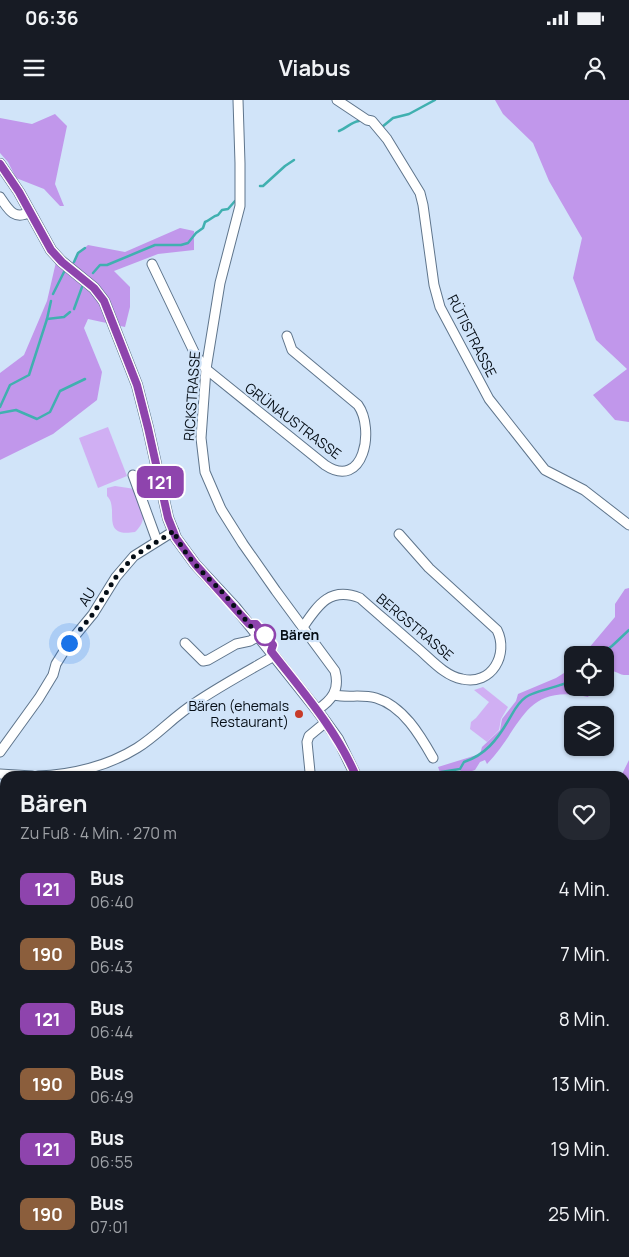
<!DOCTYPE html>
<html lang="de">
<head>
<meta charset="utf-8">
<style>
	:root { --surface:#171b24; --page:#242831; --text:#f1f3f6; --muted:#9ea1a6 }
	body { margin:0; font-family:Manrope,sans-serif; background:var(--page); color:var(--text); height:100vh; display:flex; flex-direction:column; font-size:19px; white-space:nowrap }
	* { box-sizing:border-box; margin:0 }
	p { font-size:16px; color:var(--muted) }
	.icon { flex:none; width:28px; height:28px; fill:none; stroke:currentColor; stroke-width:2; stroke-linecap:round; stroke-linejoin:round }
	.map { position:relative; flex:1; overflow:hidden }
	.sheet { position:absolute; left:0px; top:671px; width:630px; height:486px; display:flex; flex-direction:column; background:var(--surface); border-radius:15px 15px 0 0; box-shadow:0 1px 4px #0004 }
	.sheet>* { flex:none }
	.badge { padding:0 10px; border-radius:8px; font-size:18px; line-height:32px }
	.fabs { position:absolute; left:564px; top:546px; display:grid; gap:10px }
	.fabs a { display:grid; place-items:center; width:50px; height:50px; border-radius:10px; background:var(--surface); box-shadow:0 1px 4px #0004; font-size:25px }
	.you { position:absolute; width:25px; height:25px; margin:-12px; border:4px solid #fff; border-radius:50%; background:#1a73e8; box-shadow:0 0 0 8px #1a73e833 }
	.map>.badge { position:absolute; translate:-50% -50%; box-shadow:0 0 0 2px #fff }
	.round { display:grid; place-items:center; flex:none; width:52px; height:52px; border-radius:15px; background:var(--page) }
	.overview { display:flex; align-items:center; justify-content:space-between; height:85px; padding:0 20px }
	h1 { font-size:24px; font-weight:700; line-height:38px }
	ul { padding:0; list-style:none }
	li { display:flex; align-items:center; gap:15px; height:65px; padding:0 20px }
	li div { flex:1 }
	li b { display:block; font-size:19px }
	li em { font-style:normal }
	li .badge { min-width:55px; font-weight:700; text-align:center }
	.status { display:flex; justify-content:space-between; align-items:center; height:35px; padding:0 25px; background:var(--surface); direction:ltr }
	.status svg { height:14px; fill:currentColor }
	header { display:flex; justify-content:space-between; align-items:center; height:65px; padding:0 20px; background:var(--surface); font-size:22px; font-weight:700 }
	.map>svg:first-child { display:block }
</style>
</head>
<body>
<div class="status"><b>06:36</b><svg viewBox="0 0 49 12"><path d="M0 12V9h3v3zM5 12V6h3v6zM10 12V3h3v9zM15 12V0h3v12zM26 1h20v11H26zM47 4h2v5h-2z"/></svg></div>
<header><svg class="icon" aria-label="menu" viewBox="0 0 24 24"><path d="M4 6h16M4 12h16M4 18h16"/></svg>Viabus<svg class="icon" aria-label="person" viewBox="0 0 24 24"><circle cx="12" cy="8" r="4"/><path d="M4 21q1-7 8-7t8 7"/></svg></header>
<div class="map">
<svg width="629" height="1157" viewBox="0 0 629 1157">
	<rect width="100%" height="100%" fill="#d1e4f9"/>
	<g fill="#d0aff3">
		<polygon points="108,327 127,376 98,388 79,338"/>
		<path d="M 115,386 L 135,389 C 141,404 150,419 135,432 C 99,438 120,408 107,396 L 107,388 Z"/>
		<polygon points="483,587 508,607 501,619 499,630 487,642 470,629 471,622 476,618 489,602 474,590"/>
	</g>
	<g fill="#c197eb">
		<polygon points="495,0 629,0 629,322 615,320 593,295 627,269 596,240 573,178 582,138 549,81 533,43 503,14"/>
		<polygon points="55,14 67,26 55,84 64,106 60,106 44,89 16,78 8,62 0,53 0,18 32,24"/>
		<polygon points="180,128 194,131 194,150 158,154 114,171 130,187 130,207 125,227 88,219 84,228 102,272 97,300 53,334 0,360 0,273 24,255 47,201 56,162 74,162 78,154 88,145 125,152"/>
		<path d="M 629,488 L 629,575 C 618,576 616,569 605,570 L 605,555 L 583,555 L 615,517 L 615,504 L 625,489 Z"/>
		<path d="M 572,568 L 572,588 L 594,588 L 588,597 C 523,583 523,627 487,664 L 485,660 L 480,662 L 475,670 L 463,674 L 460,670 L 455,670 L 441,675 L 438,667 L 480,654 L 482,647 L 500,630 L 502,619 L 516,601 L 518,594 L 556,578 Z"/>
		<polygon points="629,660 629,756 625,754 625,676 621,676"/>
		<polygon points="0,800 5,800 5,1152 193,1153 192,1157 3,1157 0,1154"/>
		<polygon points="629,1043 629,1146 625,1144 625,1044"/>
	</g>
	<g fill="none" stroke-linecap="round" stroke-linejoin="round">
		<g stroke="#40b0b0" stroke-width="2.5">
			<polyline points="382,27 393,18 409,14 435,0"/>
			<path d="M 339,31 C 347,28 351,22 359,21"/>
			<polyline points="260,86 263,86 285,66 294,60"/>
			<polyline points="74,162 78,153 85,148"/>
			<path d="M 93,173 L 100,165 L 107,165 L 155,145 L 181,145 L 188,143 L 196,133 L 203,128 L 205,122 C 210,120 213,116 218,115 L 222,110 L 228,109 L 235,101"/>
			<polyline points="53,194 64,172"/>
			<polyline points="74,209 82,187"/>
			<polyline points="47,219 51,201"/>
			<polyline points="0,307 10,285 29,275 47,219 64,217 70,212"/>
			<polyline points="0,313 16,310 37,319 50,312 60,291 85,279"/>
			<polyline points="599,555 612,546 629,530"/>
			<path d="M 439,676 L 441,672 L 460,669 L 464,662 C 485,655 497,640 508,621 C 513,613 517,603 526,597 C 536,590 568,585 572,580"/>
			<polyline points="625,717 629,717"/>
			<path d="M 0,806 C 5,795 0,781 5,770"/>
			<polyline points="0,901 5,899"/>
			<polyline points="0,1124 5,1121"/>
		</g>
		<g stroke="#5f758c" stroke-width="11">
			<g id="minor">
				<path d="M 238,0 L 240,63 L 240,106 L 220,183 L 206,269 L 201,338 L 205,372 L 221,409 L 243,444 L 276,491 L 335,571 C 340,590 332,600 317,610"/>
				<polyline points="337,0 367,20 372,21 387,39 420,93 423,105 434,185 440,207 489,299 545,370 584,390 629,425"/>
				<path d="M 0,97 C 8,109 14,121 30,112"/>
				<path d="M 152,164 L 195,254 L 206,269 L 325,365 C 364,391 375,329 358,305 L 292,250 L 287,236"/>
				<polyline points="133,375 157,441"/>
				<path d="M 303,527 C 318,505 330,486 360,498 C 378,514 397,530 415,546 C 429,557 444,576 462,579 C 492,586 509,554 497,530 L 429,468 L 399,434"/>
				<polyline points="185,543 203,561 208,560 236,544 250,541 259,536"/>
				<path d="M 334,595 C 348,598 362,594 376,598 C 403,606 420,635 433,658"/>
				<polyline points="0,652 39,598 53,575 56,564 69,543 93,514 116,477 134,456 174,431"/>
				<polyline points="0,674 32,676"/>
				<path d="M 38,676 C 72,675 108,666 137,648 C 158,635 174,616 195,603 C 220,586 248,571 274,556"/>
				<polyline points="308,676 310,672 307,642 309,636 326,622"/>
			</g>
		</g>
		<g stroke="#5f758c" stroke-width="12">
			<g id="tertiary">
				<polyline points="0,64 19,92 51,150 61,161 94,188 104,201 137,285 148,328 168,418 176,438 195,464 235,507 317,610 338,639 356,676"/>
				<polyline points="287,1152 290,1157"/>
			</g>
		</g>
		<use href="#minor" stroke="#fff" stroke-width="9"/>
		<use href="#tertiary" stroke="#fff" stroke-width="10"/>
	</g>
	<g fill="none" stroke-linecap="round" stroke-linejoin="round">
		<g stroke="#fff" stroke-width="11">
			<path id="line" d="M 0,64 L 19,92 L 51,150 L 62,162 L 94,188 L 104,201 L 137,285 L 148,328 L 168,418 L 176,438 L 195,464 L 249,524 L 256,524 L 273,545 L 271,551 C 302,591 336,629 356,676"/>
		</g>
		<use href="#line" stroke="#8e44ad" stroke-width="8"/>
		<path stroke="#060e16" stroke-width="5" stroke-dasharray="0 9" d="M 69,543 L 93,514 L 116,477 L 134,456 L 174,431 C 183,456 206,475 224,494 C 236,508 247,522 259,536 L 265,535"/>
	</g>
	<circle fill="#fff" stroke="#8e44ad" stroke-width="2.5" cx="265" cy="535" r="10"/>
	<circle fill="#c73b29" stroke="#d1e4f9" stroke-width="2" cx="299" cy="614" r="5"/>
	<g text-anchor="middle" stroke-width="4.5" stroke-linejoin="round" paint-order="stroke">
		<g font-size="14" fill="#060e16" stroke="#d1e4f9">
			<text transform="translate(472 236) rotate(63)" y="5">RÜTISTRASSE</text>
			<text transform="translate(192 296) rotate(-86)" y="5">RICKSTRASSE</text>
			<text transform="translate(293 321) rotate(37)" y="5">GRÜNAUSTRASSE</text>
			<text transform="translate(87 497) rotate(-57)" y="5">AU</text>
			<text transform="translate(415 527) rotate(40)" y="5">BERGSTRASSE</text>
		</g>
		<g font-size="14" font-weight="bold" fill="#060e16" stroke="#d1e4f9" text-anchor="start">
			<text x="280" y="540">Bären</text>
		</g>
		<g font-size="14" fill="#060e16" stroke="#d1e4f9" text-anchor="end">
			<text x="289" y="611">Bären (ehemals<tspan x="289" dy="16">Restaurant)</tspan></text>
		</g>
	</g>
</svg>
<div class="fabs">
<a><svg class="icon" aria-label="locate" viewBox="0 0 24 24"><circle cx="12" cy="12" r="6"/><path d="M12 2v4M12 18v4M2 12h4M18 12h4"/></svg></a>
<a><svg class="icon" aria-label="layers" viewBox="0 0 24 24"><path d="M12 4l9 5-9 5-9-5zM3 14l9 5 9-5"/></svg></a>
</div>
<div class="you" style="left:69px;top:543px"></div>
<b class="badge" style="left:160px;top:382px;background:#8e44ad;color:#fff">121</b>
<section class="sheet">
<div class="overview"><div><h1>Bären</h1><p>Zu Fuß · 4 Min. · 270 m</p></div><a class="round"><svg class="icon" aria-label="heart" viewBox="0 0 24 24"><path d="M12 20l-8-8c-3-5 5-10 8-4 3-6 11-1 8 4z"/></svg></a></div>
<ul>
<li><span class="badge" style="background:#8e44ad;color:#fff">121</span><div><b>Bus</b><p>06:40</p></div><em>4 Min.</em></li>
<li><span class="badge" style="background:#8b5e3c;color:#fff">190</span><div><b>Bus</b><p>06:43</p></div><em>7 Min.</em></li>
<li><span class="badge" style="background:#8e44ad;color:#fff">121</span><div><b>Bus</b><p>06:44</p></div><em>8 Min.</em></li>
<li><span class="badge" style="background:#8b5e3c;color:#fff">190</span><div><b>Bus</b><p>06:49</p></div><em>13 Min.</em></li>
<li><span class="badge" style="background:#8e44ad;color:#fff">121</span><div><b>Bus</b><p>06:55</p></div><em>19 Min.</em></li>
<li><span class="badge" style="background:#8b5e3c;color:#fff">190</span><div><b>Bus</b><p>07:01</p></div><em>25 Min.</em></li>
</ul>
</section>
</div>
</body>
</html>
